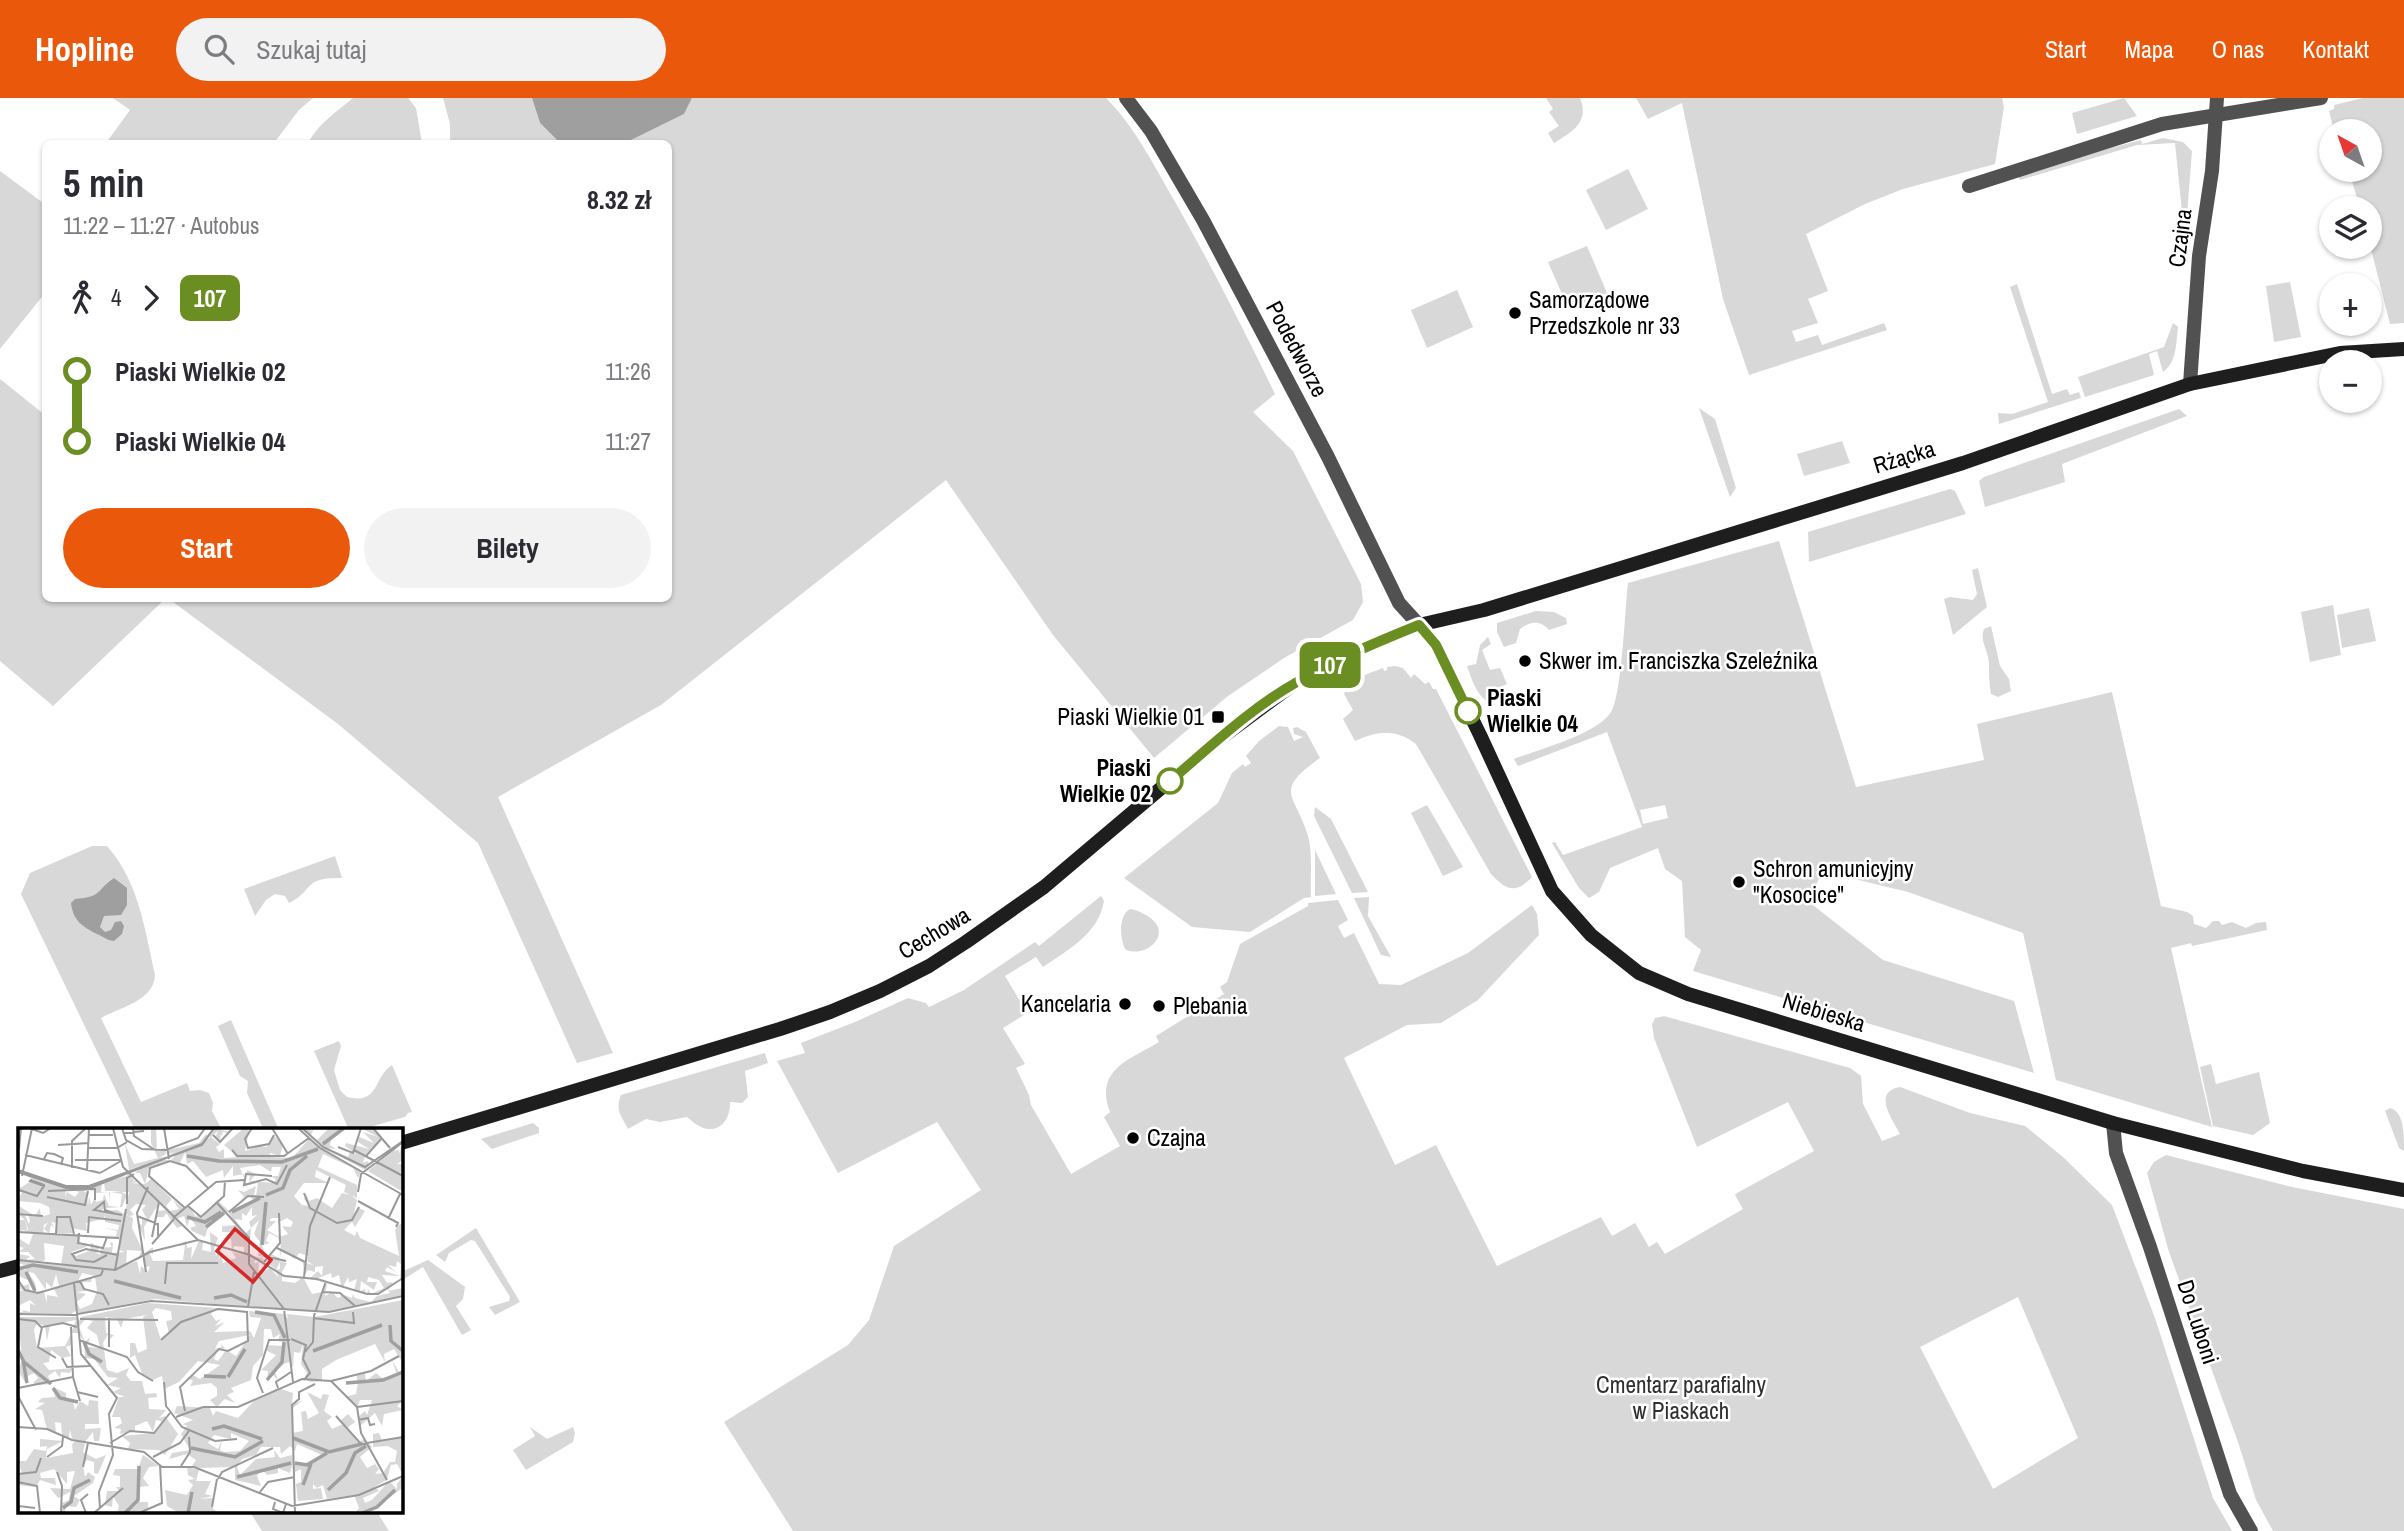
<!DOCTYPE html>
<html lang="pl">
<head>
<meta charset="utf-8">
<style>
	:root { --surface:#fff; --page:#f2f2f3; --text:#2b2b33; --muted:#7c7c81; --accent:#ea580c }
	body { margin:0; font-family:"Archivo Narrow",sans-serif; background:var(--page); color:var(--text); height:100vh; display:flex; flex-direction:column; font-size:26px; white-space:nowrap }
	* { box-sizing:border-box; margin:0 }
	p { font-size:23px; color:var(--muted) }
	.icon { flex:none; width:38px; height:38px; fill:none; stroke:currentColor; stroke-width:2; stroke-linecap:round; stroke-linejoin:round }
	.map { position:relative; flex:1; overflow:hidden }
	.details { position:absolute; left:42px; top:42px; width:630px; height:462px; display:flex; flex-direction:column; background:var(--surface); border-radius:10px; box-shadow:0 2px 5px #0004 }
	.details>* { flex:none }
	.badge { padding:0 14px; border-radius:10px; font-size:24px; line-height:46px }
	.needle { width:46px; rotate:320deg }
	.controls { position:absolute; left:2319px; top:21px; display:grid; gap:14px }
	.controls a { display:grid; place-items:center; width:63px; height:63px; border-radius:50%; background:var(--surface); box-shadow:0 2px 5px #0004; font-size:35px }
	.map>.badge { position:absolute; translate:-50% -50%; box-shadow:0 0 0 4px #fff }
	.legs { display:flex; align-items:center; gap:10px; height:77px; padding:0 21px; font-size:23px }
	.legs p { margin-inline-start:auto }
	.overview { display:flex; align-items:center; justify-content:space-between; height:119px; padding:0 21px }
	h1 { font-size:38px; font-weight:700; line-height:52px }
	.primary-button { display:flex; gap:14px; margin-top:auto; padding:14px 21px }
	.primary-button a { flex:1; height:80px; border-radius:42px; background:var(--accent); color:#fff; font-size:28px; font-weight:700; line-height:80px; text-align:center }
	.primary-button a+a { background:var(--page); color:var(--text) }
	ul { padding:0 21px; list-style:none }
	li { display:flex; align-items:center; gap:24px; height:70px; font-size:26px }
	li i { display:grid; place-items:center; width:10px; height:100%; margin:0 9px; background:currentColor }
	li i::after { content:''; width:18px; height:18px; margin:-9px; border:5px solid; border-radius:50%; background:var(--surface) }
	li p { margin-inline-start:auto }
	li:first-child i { background:linear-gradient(#0000 50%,currentColor 0) }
	li:last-child i { background:linear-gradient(currentColor 50%,#0000 0) }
	header { display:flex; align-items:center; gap:42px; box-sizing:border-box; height:98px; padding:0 35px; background:var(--accent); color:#fff }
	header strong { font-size:33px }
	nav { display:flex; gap:38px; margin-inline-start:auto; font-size:24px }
	.search { width:490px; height:63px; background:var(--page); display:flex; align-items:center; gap:18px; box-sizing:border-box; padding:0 24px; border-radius:38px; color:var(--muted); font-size:26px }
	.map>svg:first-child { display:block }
</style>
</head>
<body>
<header>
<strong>Hopline</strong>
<div class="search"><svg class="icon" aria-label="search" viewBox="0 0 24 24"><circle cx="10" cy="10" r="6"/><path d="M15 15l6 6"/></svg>Szukaj tutaj</div>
<nav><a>Start</a><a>Mapa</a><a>O nas</a><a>Kontakt</a></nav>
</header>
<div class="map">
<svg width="2404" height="1433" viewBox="0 0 2404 1433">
	<rect width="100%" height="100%" fill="#fff"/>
	<g fill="#d8d8d8" fill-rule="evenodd">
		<polygon points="113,0 313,0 299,12 274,45 106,45 130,12"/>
		<path d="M 353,0 L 408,0 L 416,10 L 422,45 L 308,45 C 318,26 336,14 353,0 Z"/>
		<polygon points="443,0 532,0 540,25 560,45 450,45 450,26"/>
		<path d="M 692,0 L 1106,0 C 1135,29 1153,66 1174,102 C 1210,165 1243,230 1275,296 L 1253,314 L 1293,353 L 1361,486 L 1363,504 L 1353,522 L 1284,560 L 1228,598 L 1154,660 L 1053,537 L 946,382 L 661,607 L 498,699 L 613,955 L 577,965 L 478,745 L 338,626 L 169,501 L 668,500 L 668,46 L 625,45 L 684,16 Z"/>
		<path d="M 1546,0 L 1580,0 C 1590,24 1572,34 1554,45 L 1548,35 L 1559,28 L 1549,14 L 1553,11 Z"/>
		<polygon points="1636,0 2002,0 2004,9 1995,66 1903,91 1865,106 1806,136 1828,193 1808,201 1818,225 1792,233 1796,244 1818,237 1822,247 1884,225 1887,232 1749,277 1723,201 1682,5 1648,21"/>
		<polygon points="2124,0 2137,18 2077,36 2072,15"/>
		<polygon points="2363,0 2404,0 2404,225 2390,226 2370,147 2370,110 2360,110 2352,83 2347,84 2344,72 2370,72 2370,33 2334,33 2329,13 2334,11 2334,7"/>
		<polygon points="2163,40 2183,44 2192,53 2185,143 2175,45 2137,47 2020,82 2018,79 2073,60 2141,42 2142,46"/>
		<polygon points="1628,71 1648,111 1606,132 1586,92"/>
		<polygon points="0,73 46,107 45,195 0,251"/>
		<polygon points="1587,148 1607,195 1569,212 1548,164"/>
		<polygon points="2290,184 2301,239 2274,244 2266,188"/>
		<polygon points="2017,186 2052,296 2067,291 2070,297 2079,294 2081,300 1999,326 1998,315 2012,316 2048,304 2010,189"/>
		<polygon points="1457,192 1473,229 1427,250 1411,212"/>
		<path d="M 2173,225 L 2178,229 C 2176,245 2177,264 2163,274 L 2157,253 L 2149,256 L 2154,277 L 2085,299 L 2078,279 L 2164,249 Z"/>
		<polygon points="0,281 45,317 46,500 165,501 53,608 0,563"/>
		<polygon points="1699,310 1715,321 1736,390 1730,399"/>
		<polygon points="2179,311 2187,318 2062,366 2065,384 1985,409 1979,383 1984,379"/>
		<polygon points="1842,343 1850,365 1804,378 1797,356"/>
		<polygon points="1950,391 1955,393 1966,416 1809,464 1808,434"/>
		<path d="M 1779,443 L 1856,689 L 1984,662 L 1977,626 L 2112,594 L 2161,808 L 2187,814 L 2193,818 L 2194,826 L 2206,830 L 2213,823 L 2219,823 L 2222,827 L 2232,824 L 2246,830 L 2256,825 L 2266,824 L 2267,832 L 2192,848 L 2191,845 L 2171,850 L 2212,1029 L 2056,982 L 2023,835 L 1908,794 L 1842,778 L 1823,771 L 1809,804 L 1883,862 L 2014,903 L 2034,975 L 1693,873 L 1701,852 L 1685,839 L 1682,783 L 1665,771 L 1658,750 L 1610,770 L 1599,794 L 1589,800 L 1579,790 L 1552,745 L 1555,744 L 1563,757 L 1642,729 L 1607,634 L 1518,668 L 1514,661 C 1539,651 1596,637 1611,614 C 1622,598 1625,509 1628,485 ZM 1665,707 L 1668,720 L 1643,726 L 1640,712 Z"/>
		<polygon points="1978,470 1987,509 1953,537 1944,501 1950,499 1973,502 1977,496 1972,472"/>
		<polygon points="2333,507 2341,557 2310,564 2301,514"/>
		<polygon points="2369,510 2376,543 2342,550 2337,517"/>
		<path d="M 1536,513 L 1554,514 L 1566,520 L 1567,526 L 1549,532 C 1541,522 1530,523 1520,531 L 1516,545 L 1504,549 L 1497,534 L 1497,525 Z"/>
		<path d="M 1991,528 L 2000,568 L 2009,581 L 2011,593 L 1998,599 L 1991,596 C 1989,585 1989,576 1989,566 C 1989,553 1979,543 1984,531 Z"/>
		<path d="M 1488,539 L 1491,546 L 1482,552 L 1490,572 L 1500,570 L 1507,586 L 1490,593 L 1495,607 C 1477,601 1473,584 1467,568 L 1476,566 L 1480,547 Z"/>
		<path d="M 1395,568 L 1403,570 L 1411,580 L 1414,576 L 1425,586 L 1429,584 L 1433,591 L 1436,591 L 1532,779 C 1516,796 1507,793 1491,776 L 1416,646 C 1395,630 1378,633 1355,643 L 1343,621 L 1353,612 L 1344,596 C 1349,580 1368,576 1383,570 L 1384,573 L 1387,572 L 1387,569 Z"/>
		<path d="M 1279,628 L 1288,629 L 1294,643 L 1303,639 L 1294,636 L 1293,630 L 1297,629 L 1306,634 L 1320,660 C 1272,694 1295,695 1308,738 C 1313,756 1310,780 1311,799 L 1304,800 L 1250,834 L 1192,829 L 1124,780 L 1218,705 L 1232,675 L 1243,666 L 1245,669 L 1251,665 L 1246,658 L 1259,643 Z"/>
		<polygon points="1427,707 1463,769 1443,778 1411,715"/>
		<polygon points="1315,709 1331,721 1368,794 1352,795 1314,718"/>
		<path d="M 92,748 L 107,748 C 139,784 145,832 155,877 C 154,903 120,909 101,920 L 141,1004 L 187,985 L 190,993 L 200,992 L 209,995 L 213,1005 L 212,1013 L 222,1032 L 135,1032 L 21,796 L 30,775 Z"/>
		<polygon points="1315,752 1336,796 1315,798"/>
		<path d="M 335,758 L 342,780 C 302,779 315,792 289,805 L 285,798 L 275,796 L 266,802 L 255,818 L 244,791 Z"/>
		<path d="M 1101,798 L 1104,803 C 1099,835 1068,852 1043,869 L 1036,859 L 1005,878 L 1027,915 L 1003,930 L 1025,966 L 1016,970 L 1029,997 L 1031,1007 L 1071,1076 L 1120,1048 L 1104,1019 L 1110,1014 C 1093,971 1133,960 1159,944 L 1156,938 L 1224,896 L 1220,889 L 1227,884 L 1240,846 L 1308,808 L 1308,805 L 1338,802 L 1348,822 L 1338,828 L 1344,840 L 1354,835 L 1379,886 L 1401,887 L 1468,855 L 1532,807 L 1537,816 L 1539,837 L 1478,902 L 1441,925 L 1407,927 L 1344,960 L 1395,1067 L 1436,1047 L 1497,1168 L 1601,1119 L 1612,1138 L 1635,1125 L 1649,1149 L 1657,1144 L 1665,1156 L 1743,1111 L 1735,1097 L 1737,1095 L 1814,1053 L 1788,1004 L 1697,1049 L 1654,940 L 1652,926 L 1655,920 L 1664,918 L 1850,970 L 1861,978 L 1863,1006 L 1882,1043 L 1900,1036 C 1892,1021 1872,994 1900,989 L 1970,1015 L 2025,1028 L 2063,1059 L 2112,1107 L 2155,1220 L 2213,1400 L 2232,1433 L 793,1433 L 724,1324 L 848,1247 L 869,1222 L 894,1148 L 981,1092 L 937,1024 L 838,1075 L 777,963 L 805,955 L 801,945 L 855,924 L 908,900 L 926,905 L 929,909 L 964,892 L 1035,844 L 1039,848 ZM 2018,1199 L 2078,1340 L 1993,1391 L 1920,1249 Z"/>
		<polygon points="1369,799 1368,818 1391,859 1381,857 1354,800"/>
		<path d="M 1130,811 C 1137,812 1140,814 1146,817 C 1178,836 1143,862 1125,851 C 1120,840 1118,818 1130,811 Z"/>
		<polygon points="231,922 279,1032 269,1032 262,1028 247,995 248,983 240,978 218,928"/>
		<path d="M 339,943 L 341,948 L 334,972 L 340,992 L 347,999 C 380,1007 373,979 392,967 L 412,1014 L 408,1015 L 405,1019 L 359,1032 L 349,1032 L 314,953 Z"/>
		<path d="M 765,955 L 768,965 L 745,973 L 748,999 L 742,1005 L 730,1004 C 731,1020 720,1037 701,1029 C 696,1027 691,1022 687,1019 L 660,1024 L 646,1021 L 628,1031 C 621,1017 615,1012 621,997 Z"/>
		<polygon points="2211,966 2216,986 2259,974 2270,1025 2253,1037 2213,1028 2200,969"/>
		<path d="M 2390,1010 C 2404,1013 2404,1037 2404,1053 L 2399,1050 L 2385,1013 Z"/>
		<polygon points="533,1025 539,1030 539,1035 492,1051 481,1041"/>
		<polygon points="2166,1057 2292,1089 2404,1111 2404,1433 2273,1433 2256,1402 2239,1347 2169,1154 2147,1075 2154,1064"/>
		<polygon points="476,1130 520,1204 495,1217 489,1209 509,1203 510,1199 475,1143 471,1142 449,1155 445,1164 436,1157"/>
		<polygon points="428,1162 465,1189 463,1201 456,1208 471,1232 462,1237 423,1169 401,1183 401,1174"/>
		<polygon points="530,1329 547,1341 573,1329 575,1335 573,1344 526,1372 513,1352 535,1338"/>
		<polygon points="250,1414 377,1414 389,1433 262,1433"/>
	</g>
	<g fill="#9f9f9f">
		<polygon points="532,0 692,0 684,16 625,45 560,45 540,25"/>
		<path d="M 114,780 L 127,790 L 127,807 L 121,817 L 104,818 L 100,829 L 105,834 L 111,832 L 115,824 L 121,823 L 124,828 L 122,836 L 114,843 C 106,842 104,839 97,836 C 83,829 73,823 71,805 L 75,801 C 103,799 96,792 114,780 Z"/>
	</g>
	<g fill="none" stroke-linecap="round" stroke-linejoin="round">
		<g stroke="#515151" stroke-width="14">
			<polyline points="1126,0 1151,33 1203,122 1328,359 1399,505 1419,527"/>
			<polyline points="1969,88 2162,26 2321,0"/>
			<polyline points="2190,286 2199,158 2212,73 2217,0"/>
			<polyline points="2113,1025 2116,1055 2150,1149 2230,1396 2251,1433"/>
		</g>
		<g stroke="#1e1e1e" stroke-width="14">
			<polyline points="1419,527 1436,547 1480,637 1552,793 1591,837 1639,875 1688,896 2113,1025 2303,1073 2404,1092"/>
			<polyline points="401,1045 780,931 830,914 880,893 929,868 966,844 1044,789 1218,642 1295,585 1356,553 1419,527 1484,512 1963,365 2190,286 2340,255 2404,251"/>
			<polyline points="0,1173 19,1168"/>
		</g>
	</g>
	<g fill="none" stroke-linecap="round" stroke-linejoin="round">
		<g stroke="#fff" stroke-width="16">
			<path id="line-1" d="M 1170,683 C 1210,649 1251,610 1297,584 C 1336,561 1377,544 1419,527 L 1436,547 L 1468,613"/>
		</g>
		<use href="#line-1" stroke="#6b8e23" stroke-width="10"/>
	</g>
	<g fill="#000" stroke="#fff" stroke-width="2.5">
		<circle cx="1515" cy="215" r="7"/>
		<circle cx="1525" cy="563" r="7"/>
		<rect x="1211" y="612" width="14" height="14" rx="3.5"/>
		<circle cx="1739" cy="784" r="7"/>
		<circle cx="1125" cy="906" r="7"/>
		<circle cx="1159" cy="908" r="7"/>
		<circle cx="1133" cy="1040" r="7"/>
	</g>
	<g fill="#fff" stroke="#6b8e23" stroke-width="3.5">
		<circle cx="1468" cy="613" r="12"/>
		<circle cx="1170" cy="683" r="12"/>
	</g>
	<g text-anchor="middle" stroke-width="5" stroke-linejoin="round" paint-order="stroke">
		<g font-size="23" fill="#000" stroke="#fff">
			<text transform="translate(2180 140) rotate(-83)" y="8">Czajna</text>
			<text transform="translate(1297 251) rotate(62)" y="8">Podedworze</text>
			<text transform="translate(1904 359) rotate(-17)" y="8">Rżącka</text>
			<text transform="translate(934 835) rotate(-31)" y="8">Cechowa</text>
			<text transform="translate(1824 914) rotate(17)" y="8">Niebieska</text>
			<text transform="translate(2198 1224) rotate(72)" y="8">Do Luboni</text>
		</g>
		<g font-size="23" fill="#000" stroke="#fff" text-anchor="start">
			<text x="1529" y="210">Samorządowe<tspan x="1529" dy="26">Przedszkole nr 33</tspan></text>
			<text x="1539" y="571">Skwer im. Franciszka Szeleźnika</text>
			<text x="1204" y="627" text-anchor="end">Piaski Wielkie 01</text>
			<text x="1753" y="779">Schron amunicyjny<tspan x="1753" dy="26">"Kosocice"</tspan></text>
			<text x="1111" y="914" text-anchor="end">Kancelaria</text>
			<text x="1173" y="916">Plebania</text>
			<text x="1147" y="1048">Czajna</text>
		</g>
		<g font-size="23" font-weight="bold" fill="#000" stroke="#fff" text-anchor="start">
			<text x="1487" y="608">Piaski<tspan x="1487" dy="26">Wielkie 04</tspan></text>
			<text x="1151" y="678" text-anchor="end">Piaski<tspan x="1151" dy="26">Wielkie 02</tspan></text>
		</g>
		<g font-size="23" fill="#2f2f2f" stroke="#fff">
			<text x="1681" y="1295">Cmentarz parafialny<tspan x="1681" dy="26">w Piaskach</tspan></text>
		</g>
	</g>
	<g transform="translate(18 1030)">
		<rect width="385" height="385" fill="#fff"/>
		<path d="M 133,0 L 138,0 L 139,22 L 147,20 L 148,26 L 141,30 L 149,28 L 145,32 L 151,32 L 131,40 L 127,56 L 133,51 L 154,71 L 148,78 L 152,83 L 161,81 L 155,72 L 166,81 L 171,78 L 178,89 L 179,85 L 184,90 L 199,72 L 211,83 L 235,72 L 231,67 L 221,73 L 226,69 L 220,62 L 226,64 L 238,58 L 236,67 L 245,69 L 238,68 L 240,55 L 226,58 L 226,46 L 215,48 L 215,38 L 206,50 L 205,42 L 188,49 L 175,33 L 169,36 L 167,24 L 162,35 L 153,32 L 158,27 L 151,27 L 157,24 L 150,26 L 150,22 L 181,15 L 188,6 L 191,11 L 194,0 L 211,4 L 214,0 L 210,5 L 204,4 L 205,8 L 203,6 L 202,13 L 197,10 L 200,3 L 193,9 L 202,16 L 198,19 L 200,25 L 199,19 L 201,24 L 206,21 L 206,30 L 233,28 L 218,27 L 206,17 L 226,0 L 231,3 L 227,23 L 236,20 L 232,27 L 237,18 L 249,19 L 256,8 L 265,16 L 262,28 L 252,25 L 251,29 L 274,30 L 291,11 L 343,43 L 340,50 L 335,40 L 305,26 L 300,39 L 339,57 L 339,70 L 333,67 L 339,72 L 335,91 L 341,80 L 347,83 L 337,99 L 334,94 L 326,102 L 337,108 L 339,103 L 342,110 L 381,128 L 377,102 L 385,91 L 381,97 L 385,95 L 385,149 L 382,152 L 383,136 L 379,133 L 378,139 L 370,137 L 378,144 L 369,139 L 367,143 L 382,148 L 364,147 L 369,155 L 375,154 L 370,163 L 385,160 L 385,167 L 312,183 L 267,182 L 260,170 L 266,182 L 137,171 L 61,185 L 59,182 L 53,186 L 0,185 L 6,183 L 1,181 L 12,184 L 12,175 L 18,178 L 12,172 L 0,178 L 0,164 L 5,162 L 0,160 L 0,151 L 5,158 L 11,156 L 12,164 L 18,165 L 20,163 L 26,164 L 29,175 L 29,167 L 40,169 L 35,159 L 41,158 L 38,146 L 34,160 L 28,154 L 28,162 L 16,145 L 10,144 L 17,155 L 18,160 L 17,164 L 10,148 L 9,152 L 1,148 L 0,140 L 7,142 L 10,138 L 0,135 L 0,126 L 12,128 L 8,132 L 17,131 L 10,124 L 0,124 L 6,120 L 0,118 L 0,110 L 11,117 L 15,106 L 5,103 L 10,102 L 8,92 L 9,102 L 0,103 L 1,92 L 7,92 L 1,87 L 7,87 L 11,96 L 12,93 L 10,86 L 0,85 L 1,78 L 17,88 L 22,80 L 23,89 L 32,86 L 31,79 L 22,75 L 0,73 L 4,64 L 0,64 L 0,56 L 2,60 L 13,53 L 27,57 L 6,47 L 48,58 L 43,59 L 48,61 L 47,69 L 49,64 L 57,69 L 61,64 L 51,61 L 84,55 L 83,64 L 92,64 L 91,76 L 91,64 L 78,65 L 77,60 L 65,63 L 69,65 L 70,79 L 71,68 L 73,77 L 77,69 L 78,74 L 85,72 L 86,66 L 91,78 L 102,79 L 104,66 L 93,64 L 104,63 L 87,63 L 86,54 L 109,48 L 111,43 L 116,53 L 123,53 L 114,55 L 127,56 L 122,45 L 117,45 L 122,41 L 114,44 L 122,38 L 111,42 L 107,16 L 116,36 L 140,30 L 133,15 ZM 242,37 L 253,44 L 254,39 L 263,39 L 260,48 L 252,48 L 258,51 L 256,55 L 232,53 L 238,46 L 229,42 L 228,47 L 232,47 L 231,53 L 233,54 L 229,57 L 222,40 ZM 298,42 L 328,57 L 326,64 L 332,67 L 324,65 L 314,80 L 299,70 L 291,73 L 288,66 L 286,71 L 292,78 L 284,77 L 276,68 L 286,55 L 311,55 L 297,49 ZM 104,64 L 111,64 L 107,85 L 111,88 L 116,87 L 112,82 L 118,76 L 128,77 L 124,82 L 129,91 L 124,90 L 124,97 L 120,95 L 127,113 L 126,99 L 142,74 L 150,82 L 140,83 L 139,89 L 146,89 L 144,93 L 148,85 L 159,100 L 164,98 L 159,91 L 166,88 L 169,99 L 172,90 L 178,98 L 172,100 L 174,103 L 187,109 L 192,93 L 210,84 L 219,97 L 204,98 L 204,104 L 213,104 L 205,111 L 213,111 L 214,124 L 216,118 L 226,119 L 226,126 L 231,126 L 233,100 L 227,106 L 217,91 L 224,92 L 224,85 L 228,88 L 234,79 L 234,88 L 239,87 L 231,94 L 233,100 L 241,92 L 236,106 L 242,114 L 240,128 L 249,130 L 244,117 L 252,115 L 248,113 L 251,105 L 263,111 L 262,130 L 250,125 L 258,131 L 250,135 L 258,142 L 262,134 L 262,141 L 257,142 L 261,150 L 252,140 L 240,147 L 244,153 L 240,149 L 241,134 L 236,135 L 238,131 L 246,134 L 245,130 L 214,124 L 218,130 L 205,135 L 203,125 L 201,131 L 202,120 L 198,128 L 196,121 L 200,110 L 192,104 L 193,124 L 184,122 L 185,114 L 181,113 L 173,131 L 174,119 L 169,120 L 168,113 L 159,118 L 167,117 L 165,132 L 135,133 L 131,124 L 135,126 L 135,119 L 126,125 L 114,100 L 115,90 L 99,82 L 77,84 L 86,81 L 87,75 L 88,80 L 104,79 L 109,67 ZM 87,87 L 87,94 L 101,97 L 100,102 L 86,100 L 99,103 L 98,108 L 86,107 L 101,109 L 101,122 L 107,124 L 94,125 L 95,115 L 92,114 L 93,119 L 83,120 L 82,127 L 78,124 L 82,119 L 77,117 L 77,122 L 76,116 L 72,115 L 73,122 L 58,128 L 53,124 L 68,119 L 69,105 L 68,115 L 62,117 L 62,106 L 13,105 L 25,105 L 26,97 L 30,94 L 26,101 L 31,105 L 33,97 L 37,100 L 33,94 L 39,95 L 38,105 L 55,105 L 53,100 L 69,103 L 68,95 L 85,91 L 72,89 L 86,91 ZM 254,90 L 262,90 L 259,95 L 269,90 L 275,94 L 273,99 L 264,98 L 270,106 L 261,109 L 249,102 L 258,93 L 251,93 ZM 26,115 L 46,118 L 43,137 L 63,139 L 16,135 L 16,134 L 26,135 L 27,135 L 22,134 L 27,132 ZM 109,122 L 123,123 L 120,132 L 128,125 L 125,131 L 126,140 L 132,138 L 130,144 L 123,138 L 122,146 L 119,133 L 108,137 ZM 264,122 L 277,131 L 281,125 L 290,128 L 289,133 L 295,137 L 285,134 L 286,148 L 290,142 L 297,144 L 297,139 L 305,138 L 304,148 L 300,143 L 291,151 L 307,154 L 304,164 L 294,166 L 285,149 L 277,155 L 264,153 L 264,147 L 272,149 L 275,148 L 263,146 L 269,135 L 261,133 ZM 64,145 L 77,148 L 79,163 L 74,176 L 62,181 L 59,174 L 68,166 L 58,164 L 68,163 L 63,154 L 73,154 L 74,150 L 60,153 ZM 313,145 L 314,150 L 321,147 L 323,157 L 318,156 L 325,159 L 330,149 L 331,154 L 339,151 L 336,162 L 348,166 L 347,161 L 342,163 L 343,153 L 356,162 L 359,154 L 349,154 L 350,149 L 361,152 L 366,160 L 353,166 L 350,161 L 349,166 L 354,166 L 360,165 L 368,160 L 372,165 L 359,168 L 353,174 L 337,170 L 335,166 L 334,170 L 326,167 L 320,170 L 314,164 L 307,168 L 309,156 L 298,151 ZM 283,0 L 293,0 L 292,4 L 296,0 L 293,7 L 299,12 L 311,0 L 328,0 L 314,7 L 312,17 L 318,21 L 309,20 L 330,29 L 332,24 L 338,26 L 327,18 L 328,15 L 351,21 L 340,14 L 341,9 L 356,15 L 345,4 L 360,9 L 343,0 L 355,1 L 363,10 L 347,27 L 341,23 L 347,28 L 345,35 L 350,33 L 351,38 L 355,34 L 347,42 L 304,19 ZM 383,15 L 376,23 L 381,22 L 381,26 L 385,15 L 385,32 L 379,36 L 385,36 L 385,45 L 380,44 L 385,46 L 385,64 L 350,43 ZM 385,172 L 385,235 L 376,221 L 366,226 L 367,234 L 357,216 L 318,232 L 304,241 L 304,253 L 293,254 L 286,251 L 289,245 L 283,236 L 285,215 L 282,225 L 276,224 L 275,239 L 271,234 L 266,236 L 257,244 L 260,252 L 255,247 L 249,253 L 250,243 L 243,242 L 258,227 L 249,223 L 249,217 L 264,218 L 265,214 L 260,213 L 262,206 L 255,210 L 253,201 L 246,201 L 245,227 L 235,238 L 233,252 L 213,260 L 216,264 L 209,267 L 217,275 L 207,271 L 199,279 L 192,272 L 199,268 L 199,260 L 193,255 L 172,258 L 175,253 L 169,250 L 175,247 L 182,251 L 202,237 L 180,233 L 161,254 L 146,261 L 144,248 L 134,252 L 125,248 L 117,227 L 112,230 L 112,215 L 117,215 L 120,225 L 129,221 L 125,189 L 129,187 L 106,191 L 103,200 L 99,191 L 87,189 L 88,205 L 96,207 L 91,212 L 90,206 L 85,215 L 89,242 L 99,245 L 111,240 L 108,247 L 113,253 L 124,253 L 127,266 L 138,265 L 139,269 L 130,270 L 131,281 L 148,282 L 141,290 L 147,288 L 160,306 L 147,327 L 141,322 L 110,321 L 112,315 L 104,308 L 136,305 L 144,293 L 138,292 L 135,304 L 129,293 L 117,298 L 117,303 L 102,306 L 103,301 L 96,300 L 104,295 L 102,289 L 94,289 L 101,269 L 107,269 L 95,264 L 103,260 L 89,257 L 100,250 L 90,249 L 76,231 L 67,230 L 66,213 L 60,205 L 53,205 L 58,192 L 32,197 L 29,213 L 27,198 L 19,195 L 16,202 L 19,220 L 47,218 L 53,206 L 53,217 L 48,219 L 53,228 L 44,230 L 33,222 L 31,234 L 25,235 L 31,242 L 55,240 L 52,245 L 43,244 L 42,250 L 37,243 L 30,248 L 34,256 L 21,257 L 15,255 L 20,250 L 16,245 L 10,248 L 9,257 L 0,243 L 4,231 L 0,189 L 60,189 L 61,193 L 63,189 L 130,175 L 228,182 L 196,181 L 193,186 L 198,193 L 203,191 L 197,198 L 207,194 L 196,204 L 232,203 L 236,210 L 243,190 L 232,189 L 231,183 L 267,186 L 270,191 L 269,186 L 296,189 ZM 138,180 L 153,183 L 154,192 L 148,193 L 151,206 L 143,212 L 134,184 ZM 67,191 L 75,193 L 69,200 L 79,207 L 82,220 L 69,219 L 72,209 L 67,214 L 61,199 ZM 232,207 L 218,228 L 208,222 L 200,233 L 196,231 L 200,222 L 207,220 L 202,215 L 204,219 L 197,221 L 201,213 ZM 374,232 L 381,244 L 385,242 L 385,273 L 379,278 L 385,282 L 366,286 L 364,298 L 357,285 L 342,298 L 340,289 L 347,283 L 349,287 L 354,272 L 342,272 L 339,279 L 327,269 L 338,266 L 340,254 L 327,254 L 339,253 L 339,247 L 347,245 L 348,253 L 358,245 L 364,250 L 379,247 ZM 35,259 L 48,265 L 48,270 L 60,273 L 55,274 L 57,282 L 62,273 L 70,278 L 71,272 L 80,273 L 81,296 L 67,296 L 67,301 L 83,300 L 81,313 L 76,313 L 75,304 L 67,314 L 54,311 L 52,301 L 51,310 L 44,308 L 43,295 L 37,294 L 38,306 L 29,301 L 24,282 L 17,281 L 27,275 L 20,274 L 24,270 L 37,269 ZM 260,260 L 275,265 L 274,276 L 284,273 L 275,280 L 274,305 L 285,303 L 283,284 L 288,283 L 290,291 L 301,285 L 289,264 L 303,271 L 305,266 L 311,267 L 306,283 L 314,289 L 309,293 L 314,301 L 325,296 L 323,292 L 330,286 L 337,294 L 329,300 L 340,314 L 347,311 L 354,319 L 342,329 L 349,340 L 357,336 L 361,341 L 357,346 L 365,345 L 372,334 L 377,334 L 379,323 L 370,318 L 355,319 L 355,306 L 361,305 L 364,313 L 385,309 L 385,347 L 379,336 L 373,337 L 369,352 L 356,359 L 361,363 L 345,370 L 347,375 L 354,372 L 371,353 L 379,361 L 379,356 L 385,348 L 383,361 L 359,379 L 337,385 L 341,380 L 336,367 L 309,371 L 305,357 L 299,360 L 295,356 L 295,361 L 303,360 L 305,371 L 280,373 L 278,356 L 283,354 L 283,341 L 277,344 L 275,334 L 272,345 L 260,340 L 260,345 L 249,347 L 244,341 L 239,348 L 243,358 L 217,352 L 217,339 L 178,340 L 174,338 L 178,332 L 169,326 L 151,331 L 154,325 L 172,322 L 163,306 L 169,298 L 165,296 L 175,292 L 156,285 L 159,278 L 192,280 L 195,288 L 198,283 L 220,290 L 237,272 ZM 213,305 L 231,313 L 222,323 L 206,324 L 202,322 L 204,312 L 200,321 L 190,315 L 196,307 L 213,311 ZM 279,316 L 304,327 L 288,335 L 275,334 L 274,327 L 262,330 L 256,322 L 257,329 L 238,331 L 222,347 L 219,339 L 224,331 L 238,327 L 243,319 L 262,319 L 263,326 L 272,318 L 277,323 ZM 22,311 L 45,313 L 29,321 L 28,330 L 55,325 L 54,316 L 58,313 L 67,316 L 65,324 L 78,331 L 88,327 L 80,346 L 76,345 L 76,334 L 69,332 L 65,338 L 67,349 L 70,344 L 77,349 L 75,355 L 56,368 L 62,372 L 58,379 L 46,378 L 48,385 L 43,385 L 44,375 L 51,372 L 52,364 L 40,370 L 32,360 L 52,361 L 57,343 L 49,344 L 49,356 L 36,341 L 22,345 L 23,350 L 37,350 L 38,357 L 22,352 L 18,359 L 0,357 L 0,345 L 4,345 L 0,333 L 8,333 L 16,321 L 28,323 L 29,318 L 22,319 ZM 125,327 L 141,338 L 131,339 L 125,350 L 131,358 L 121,359 L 121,374 L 130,374 L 130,382 L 99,385 L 101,378 L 95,368 L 94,379 L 87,377 L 89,363 L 101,363 L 98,359 L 102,359 L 102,348 L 95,347 L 97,341 L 120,341 ZM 169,339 L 181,342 L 178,353 L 193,353 L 187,366 L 195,368 L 182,371 L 195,370 L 195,381 L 201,385 L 161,385 L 149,378 L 147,362 L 169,367 L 175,357 L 170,352 L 177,351 L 170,347 Z" fill="#d8d8d8" fill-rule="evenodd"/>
		<path fill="none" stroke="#9f9f9f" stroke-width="3.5" d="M 305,16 L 326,0M 169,28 L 201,33 L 264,34 L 300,21M 248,67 L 265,60 L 272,42 L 289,28M 214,84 L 242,70M 169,89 L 187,94 L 203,84M 188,99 L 206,85M 244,117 L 248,74M 0,141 L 15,137 L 60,144M 8,144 L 17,163M 96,153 L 163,170M 196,170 L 213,167 L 229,174M 237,184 L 256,187 L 267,210M 372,197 L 373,213 L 385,223M 66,214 L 71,226 L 84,234M 0,222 L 6,234 L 33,256M 295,223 L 364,197M 5,232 L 9,255M 186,248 L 208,249M 210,249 L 227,221M 249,252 L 264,234 L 266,214M 328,255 L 365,252 L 385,244M 35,260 L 42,270 L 60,274M 194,301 L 206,298 L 244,311M 275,310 L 311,324 L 344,316M 173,320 L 217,329 L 245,313M 277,335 L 289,337 L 309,325M 219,349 L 273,335M 285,357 L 293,336M 310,362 L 328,345 L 337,325 L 348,318M 45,380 L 53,374 L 56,360 L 72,352M 107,385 L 120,372 L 121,338M 170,385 L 174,364M 344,385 L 359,379 L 377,362"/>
		<path fill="none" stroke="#999" stroke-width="2" d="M 95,0 L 105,39 L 180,112M 104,0 L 108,12 L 124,21 L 148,22 L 180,10 L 187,0M 115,0 L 116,8 L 137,22M 146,0 L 151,31M 234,0 L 227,11 L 230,20 L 251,16 L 256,7M 254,0 L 270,26M 280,0 L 302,20 L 385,67M 284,0 L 305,19 L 347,39 L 385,13M 355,0 L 372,20M 14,1 L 25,5 L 33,0M 105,5 L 126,3M 71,7 L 95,7M 195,7 L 202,14 L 215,0M 40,17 L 71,15M 320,19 L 335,25 L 343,0M 71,20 L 99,20 L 109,14M 1,21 L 3,0M 214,22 L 219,28 L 266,28 L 291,10M 336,22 L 385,48M 7,27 L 82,45M 348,28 L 364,10M 26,31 L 29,25 L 36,26 L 45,30 L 43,37M 57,32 L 103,32M 152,33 L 132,40 L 131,48 L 167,80M 152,33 L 168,38 L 190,60M 54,40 L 54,13 L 68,0M 0,42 L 48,58 L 71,58 L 184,17 L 196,0M 69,43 L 71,0M 0,44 L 48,60 L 72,60 L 184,16 L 196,0M 82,45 L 103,33M 4,48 L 14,0M 254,48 L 228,46 L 226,57 L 248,51 L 259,56 L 269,37M 13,52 L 26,57 L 26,58 L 12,53 ZM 1,62 L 19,68 L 26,58M 30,63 L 77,61 L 77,72M 340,64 L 343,46 L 385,14M 286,65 L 292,80 L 319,95 L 334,92 L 341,79M 29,69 L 67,77 L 70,63M 340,73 L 380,95 L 378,99M 199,75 L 231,110 L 231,136 L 266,181 L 275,254M 109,76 L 109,50 L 116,46M 170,78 L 183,89 L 206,68 L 207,53M 211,84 L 230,68 L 246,69M 0,86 L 25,88M 98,86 L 87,82 L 86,74 L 76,82 L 104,87M 119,88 L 140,96 L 140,108M 155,90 L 198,54 L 226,52M 370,91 L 382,66M 0,104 L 101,110M 61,105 L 60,115 L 85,120 L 89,109M 70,105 L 71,89 L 103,93M 38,106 L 39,89 L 52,89 L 56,106M 134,109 L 141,74M 134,116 L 156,91M 259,120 L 287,134M 89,127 L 76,134 L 58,132 L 54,126 L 68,121 L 100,127M 246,128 L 268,133M 0,132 L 97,142 L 132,124 L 180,112 L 232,127 L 266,148 L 299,151 L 349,166 L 360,166 L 385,150M 246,134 L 262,115 L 261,85M 97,142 L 108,81M 128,144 L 119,85 L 130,59M 286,149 L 292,98 L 312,49M 0,152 L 7,162 L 20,165 L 83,147 L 85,142M 62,153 L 66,161 L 85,166 L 91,177M 56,155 L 63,226 L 99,270 L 91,286 L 95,327 L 81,364 L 82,381M 147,156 L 149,135 L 200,135M 305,164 L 322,165 L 337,178M 230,179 L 236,144M 0,186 L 54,187 L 133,173 L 311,184 L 385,168M 295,190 L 336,195 L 335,184M 0,191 L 17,193 L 24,200M 62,191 L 140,192M 53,199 L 55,249 L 62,273M 273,211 L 288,217 L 285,231 L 292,245 L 286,252M 61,212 L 109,229 L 120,244 L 135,253M 143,212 L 163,194 L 200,181 L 229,184M 91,219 L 91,190M 287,224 L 295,214 L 296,188 L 308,153M 38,230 L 20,219 L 24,199 L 45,195 L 59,199M 44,230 L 49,239 L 72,238M 313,253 L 353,243 L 381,228M 146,254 L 148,278 L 164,299 L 197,313 L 219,311M 0,260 L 55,249M 260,260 L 258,254 L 273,244M 59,264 L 80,269M 245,265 L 239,250 L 251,212 L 272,212M 0,268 L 18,302M 339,279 L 343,305 L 369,352M 339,279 L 385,273M 167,283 L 162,259 L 201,221 L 210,223 L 230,213 L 229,183M 318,288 L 343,316 L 385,309M 158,289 L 185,279 L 220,279 L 284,251 L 313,253 L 339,279M 340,292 L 350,290 L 352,297 L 357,296M 0,299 L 29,301 L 54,312 L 126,324 L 144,339 L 176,339 L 274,378 L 341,367 L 385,348M 92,315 L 112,303 L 136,305 L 152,285M 29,329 L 44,318 L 45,309M 135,329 L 162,315 L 171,303M 163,338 L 172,324 L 171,309M 65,339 L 70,315M 39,344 L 44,358 L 43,385M 0,346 L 18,344 L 23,330M 200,351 L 204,344 L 255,320M 0,354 L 19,358 L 22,385M 242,364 L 250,354 L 277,349M 257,374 L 255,381 L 265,385 L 268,376M 194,379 L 199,351M 0,383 L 1,378 L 17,380M 68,385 L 63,372 L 70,366M 76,385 L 105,360M 121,385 L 144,375 L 142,337M 277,385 L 274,277 L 281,271 L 281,264 L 297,256"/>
		<path fill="#d62828" fill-opacity="0.15" stroke="#d62828" stroke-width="3.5" d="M 217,101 L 253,132 L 235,154 L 199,123 Z"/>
		<rect width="385" height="385" fill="none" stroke="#000" stroke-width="3.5"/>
	</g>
</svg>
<div class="controls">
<a><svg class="needle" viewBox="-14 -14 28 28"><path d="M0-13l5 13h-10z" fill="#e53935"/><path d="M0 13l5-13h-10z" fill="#7c7c81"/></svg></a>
<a><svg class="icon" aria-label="layers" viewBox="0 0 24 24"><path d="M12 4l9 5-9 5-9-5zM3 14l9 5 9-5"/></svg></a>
<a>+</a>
<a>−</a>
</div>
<b class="badge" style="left:1330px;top:567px;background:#6b8e23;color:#fff">107</b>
<section class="details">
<div class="overview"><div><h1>5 min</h1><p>11:22 – 11:27 · Autobus</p></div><b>8.32 zł</b></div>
<div class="legs"><svg class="icon" aria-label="walk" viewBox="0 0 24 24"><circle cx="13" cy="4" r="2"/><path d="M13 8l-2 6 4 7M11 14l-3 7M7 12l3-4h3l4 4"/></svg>4<svg class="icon" aria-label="forward" viewBox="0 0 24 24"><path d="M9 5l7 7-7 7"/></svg><b class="badge" style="background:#6b8e23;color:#fff">107</b></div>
<ul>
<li><i style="color:#6b8e23"></i><b>Piaski Wielkie 02</b><p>11:26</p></li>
<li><i style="color:#6b8e23"></i><b>Piaski Wielkie 04</b><p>11:27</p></li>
</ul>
<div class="primary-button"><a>Start</a><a>Bilety</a></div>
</section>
</div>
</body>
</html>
